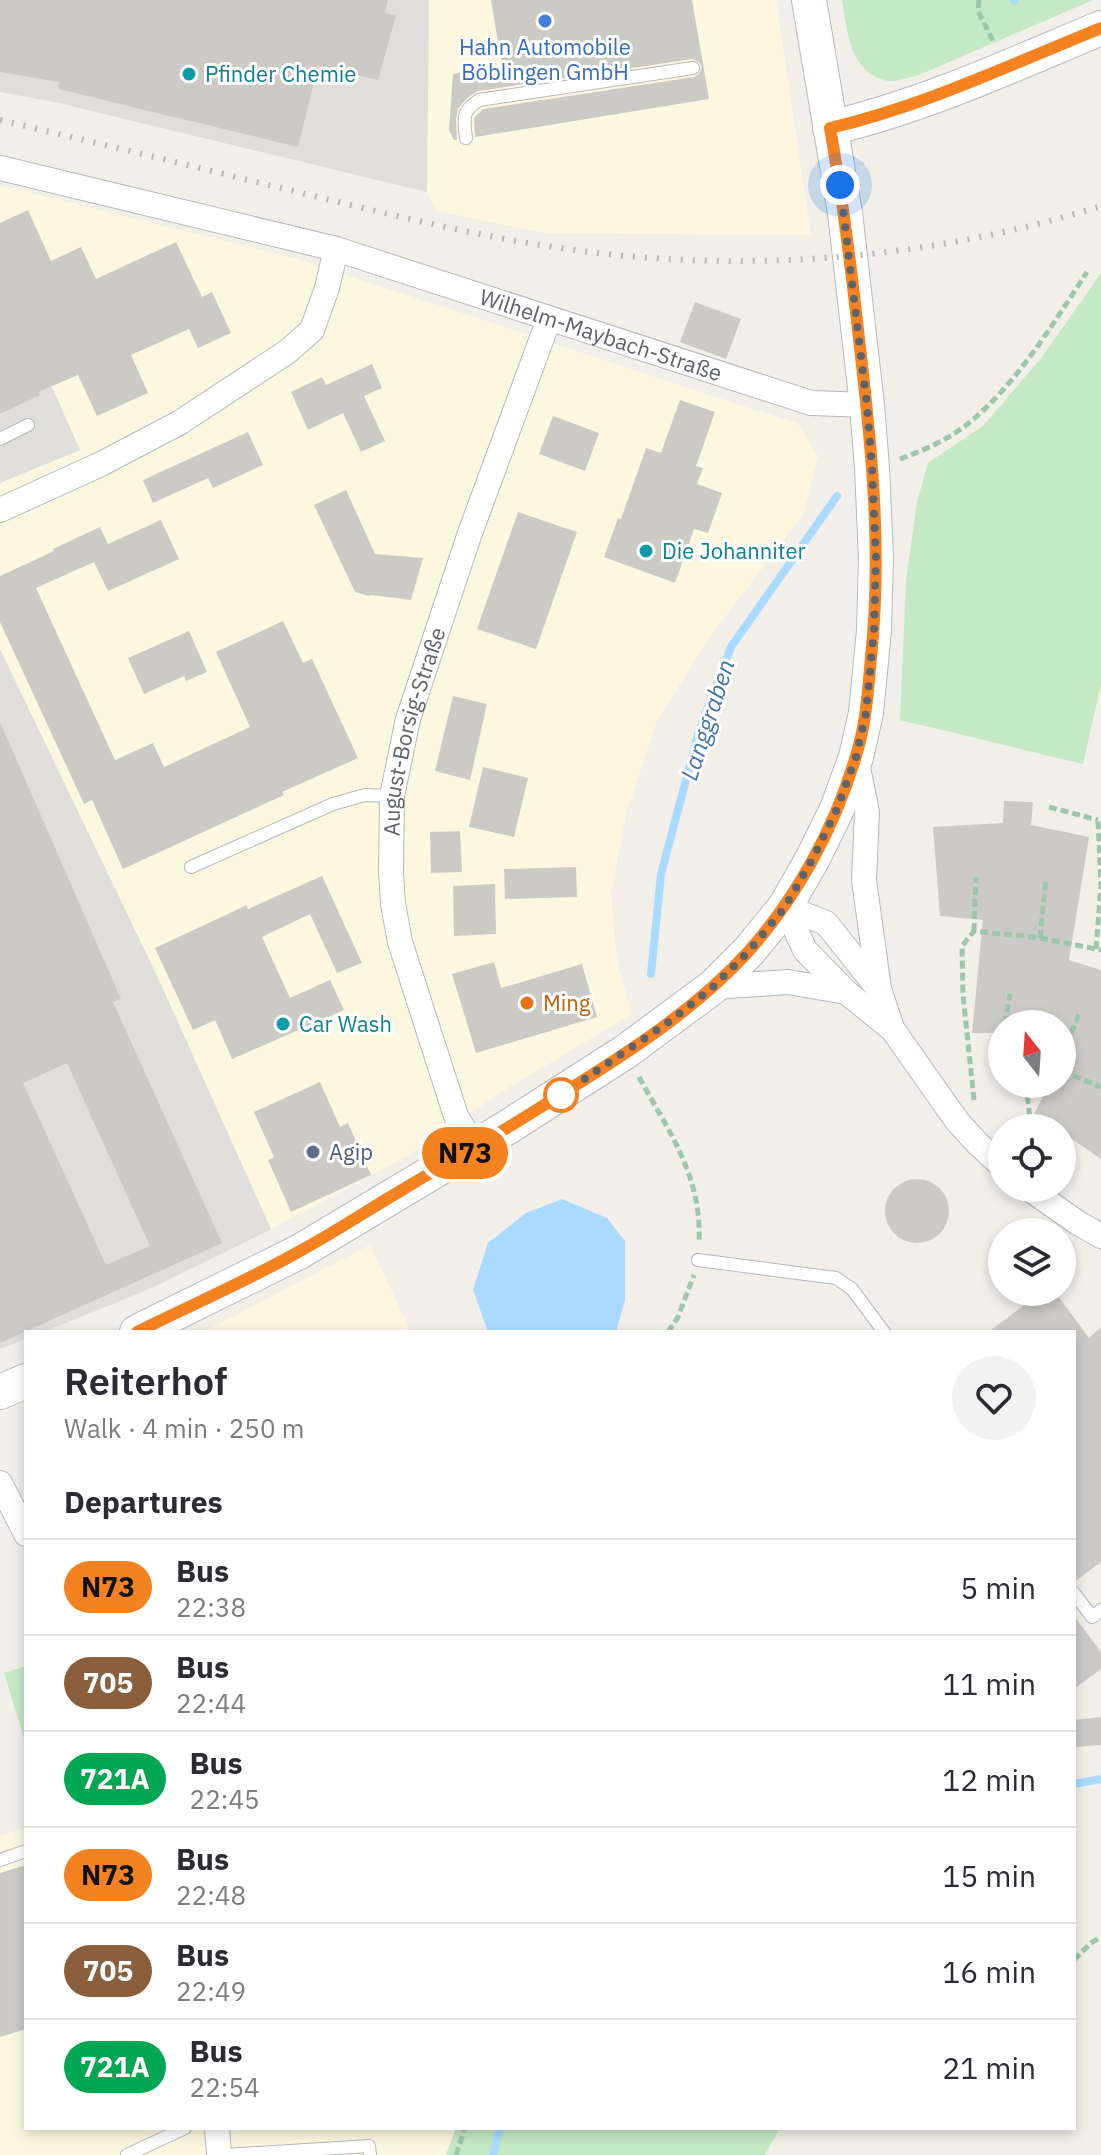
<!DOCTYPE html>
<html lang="en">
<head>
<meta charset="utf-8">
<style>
	:root { --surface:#fff; --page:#f2f2f3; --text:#2b2b33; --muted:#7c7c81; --line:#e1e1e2 }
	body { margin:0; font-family:"IBM Plex Sans",sans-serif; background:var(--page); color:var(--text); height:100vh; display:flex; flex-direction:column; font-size:30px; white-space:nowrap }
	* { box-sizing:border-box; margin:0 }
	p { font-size:26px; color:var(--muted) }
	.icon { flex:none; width:44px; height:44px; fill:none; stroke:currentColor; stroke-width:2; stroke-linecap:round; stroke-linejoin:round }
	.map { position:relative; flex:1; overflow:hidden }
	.drawer { position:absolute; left:24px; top:1330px; width:1052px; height:800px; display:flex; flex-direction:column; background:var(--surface); border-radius:0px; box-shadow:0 4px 12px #0003 }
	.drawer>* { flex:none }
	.badge { padding:0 16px; border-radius:26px; font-size:28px; line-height:52px }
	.needle { width:52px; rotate:343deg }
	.buttons { position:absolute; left:988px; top:1010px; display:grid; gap:16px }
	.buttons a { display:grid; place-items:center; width:88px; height:88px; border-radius:50%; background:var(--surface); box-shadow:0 4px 12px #0003; font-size:40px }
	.you { position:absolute; width:40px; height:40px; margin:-20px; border:6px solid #fff; border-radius:50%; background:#1a73e8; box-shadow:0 0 0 12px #1a73e833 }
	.map>.badge { position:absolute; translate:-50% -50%; box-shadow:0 0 0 4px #fff }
	h2 { padding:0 40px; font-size:30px; line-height:72px }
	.round { display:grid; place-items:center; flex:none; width:84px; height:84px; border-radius:42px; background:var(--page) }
	.overview { display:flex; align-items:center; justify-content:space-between; height:136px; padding:0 40px }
	h1 { font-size:38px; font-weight:600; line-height:60px }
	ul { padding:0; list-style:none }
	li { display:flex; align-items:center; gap:24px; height:96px; padding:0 40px; border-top:2px solid var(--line) }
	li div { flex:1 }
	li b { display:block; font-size:30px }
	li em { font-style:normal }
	li .badge { min-width:88px; font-weight:700; text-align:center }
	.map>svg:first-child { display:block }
</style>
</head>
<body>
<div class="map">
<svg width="1101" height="2155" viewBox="0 0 1101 2155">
	<rect width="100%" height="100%" fill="#f1efe8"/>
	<g fill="#fef7e0">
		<polygon points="429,0 776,0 811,235 544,233 436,211 427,192"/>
		<polygon points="0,185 298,259 798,424 818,456 804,513 709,638 657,721 626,815 611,893 617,962 632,1014 503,1091 409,1155 271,1229 0,651 0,483 80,450 0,270"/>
		<polygon points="370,1245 411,1332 203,1332"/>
		<polygon points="26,1828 26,2128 456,2128 446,2155 0,2155 0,1836"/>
	</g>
	<g fill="#e0deda">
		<polygon points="0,0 429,0 427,192 59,103 0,92"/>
		<polygon points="0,270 80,450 0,483"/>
		<polygon points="0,649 160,982 271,1229 152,1288 43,1332 26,1332 26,1339 0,1349"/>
	</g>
	<g fill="#c5e8c5">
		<path d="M 842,0 L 1093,0 L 919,75 C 909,77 897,82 888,81 C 850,74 847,31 842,0 Z"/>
		<polygon points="1101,273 1101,685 1083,764 900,720 906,581 917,502 928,463 984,425 1042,357"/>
		<polygon points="26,1666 26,1744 4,1673"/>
		<polygon points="456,2128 780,2128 765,2155 446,2155"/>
	</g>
	<polygon fill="#aadaff" points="562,1199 607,1218 625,1241 625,1300 616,1332 488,1332 473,1290 488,1243 526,1213"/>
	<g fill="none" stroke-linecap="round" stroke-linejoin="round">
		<g stroke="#aadaff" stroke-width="8">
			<polyline points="1014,1 1015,0"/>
			<polyline points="651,974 661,874 699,731 714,691 731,647 837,496"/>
			<polyline points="1074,1784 1101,1779"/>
			<polyline points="493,2155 500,2128"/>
		</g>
	</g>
	<g fill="#cccac5" fill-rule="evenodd">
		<polygon points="0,0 388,0 385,13 396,16 378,80 318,66 298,147 58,89 59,82 0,72"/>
		<polygon points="491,0 692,0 709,99 475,137 474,118 483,109 694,77 699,74 702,67 699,62 692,59 478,91 467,98 458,109 456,120 457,140 454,140 449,130 453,74 502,66"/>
		<polygon points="28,210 51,261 81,247 96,279 176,242 202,297 212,292 231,333 198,348 189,329 131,355 148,393 97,416 78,375 38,392 40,395 0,414 0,223"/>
		<polygon points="695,302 741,319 726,359 680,342"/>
		<polygon points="372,364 382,388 364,396 385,441 361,452 343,413 308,430 291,392 322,377 326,385"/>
		<polygon points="680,400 715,412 696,466 703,468 697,484 722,493 708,533 694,529 675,583 604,557 618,518 621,519 646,448 661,453"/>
		<polygon points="553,416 599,433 585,471 539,454"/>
		<polygon points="248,432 263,465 213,488 208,478 153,503 143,480"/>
		<polygon points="346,490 375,554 423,558 411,600 371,595 368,596 355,592 314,505"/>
		<polygon points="518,512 577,532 536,649 477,629"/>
		<polygon points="161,520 179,559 108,591 94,562 36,588 115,760 153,743 164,767 250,727 216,652 283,621 303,663 312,659 358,758 282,792 284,795 123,869 92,800 84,804 0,622 0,576 54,551 53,549 100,527 108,544"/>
		<polygon points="189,631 207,672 186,681 184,676 144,694 128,658"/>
		<polygon points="453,696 487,704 470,780 435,771"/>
		<path d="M 0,722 L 121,999 L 113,1002 L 222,1243 L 0,1343 ZM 67,1063 L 150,1246 L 106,1265 L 23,1083 Z"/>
		<polygon points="483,767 528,778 514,837 469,827"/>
		<polygon points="1004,801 1033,802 1031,825 1089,837 1069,960 1101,970 1101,1159 1062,1132 1062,1128 1055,1128 1033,1116 1049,1084 1062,1084 1062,1024 999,1024 998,1033 972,1033 983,920 940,916 933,827 1003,823"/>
		<polygon points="460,831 462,872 431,873 430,832"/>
		<polygon points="576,867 577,897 505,899 504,869"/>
		<polygon points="322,876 362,963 337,973 310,914 262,937 290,998 330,980 344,1010 232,1059 215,1020 193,1030 155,948 247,905 248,909"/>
		<polygon points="495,884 496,934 454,936 453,886"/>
		<polygon points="494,962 501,988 582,964 597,1017 476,1053 452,974"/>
		<polygon points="320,1082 340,1127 348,1123 371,1175 291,1212 268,1160 274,1157 254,1112"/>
		<circle cx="917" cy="1211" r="32"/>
		<polygon points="1042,1292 1055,1292 1089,1338 1101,1327 1101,1562 1074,1582 1074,1332 988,1332"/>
		<polygon points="1074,1616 1101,1652 1101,1669 1074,1689"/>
		<polygon points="1101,1717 1101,1745 1074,1747 1074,1720"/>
		<polygon points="26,1865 26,2029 0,2037 0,1873"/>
	</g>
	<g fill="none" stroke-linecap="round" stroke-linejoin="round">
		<g stroke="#b5b8bc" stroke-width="14">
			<g id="lane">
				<path d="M 466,138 C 464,118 461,112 479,100 L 693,68"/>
				<polyline points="0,439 28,425"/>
				<polyline points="191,867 333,804 365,795 392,796"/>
				<polyline points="698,1260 836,1278 852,1289 884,1332"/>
				<polyline points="1074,1593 1092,1617 1101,1610"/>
				<polyline points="0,1860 26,1851"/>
				<polyline points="127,2155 185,2128"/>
				<polyline points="225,2155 369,2146 370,2155"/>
			</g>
		</g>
		<g stroke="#b5b8bc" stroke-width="26">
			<g id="street">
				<path id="s1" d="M 0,168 L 336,249 L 811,403 L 867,405"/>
				<polyline points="0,510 101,464 179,423 287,352 312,330 327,288 336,249"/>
				<polyline points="856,757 867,812 864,880 879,989 892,1028"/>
				<polyline points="785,907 805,950 846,992 893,1030 957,1121 978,1144 1002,1166"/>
				<polyline points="785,907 826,923 877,987"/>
				<polyline points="713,987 788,982 846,992"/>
				<path id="s2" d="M 475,1148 L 456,1116 L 400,942 L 393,904 L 391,871 L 392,796 L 408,719 L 470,533 L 549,319"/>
				<polyline points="1028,1188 1078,1223 1101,1236"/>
				<polyline points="0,1483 26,1534"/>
				<polyline points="217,2128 219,2155"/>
			</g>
		</g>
		<g stroke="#b6babf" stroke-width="36">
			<g id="secondary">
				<path d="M 830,128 C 924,106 1012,65 1101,28"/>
				<polyline points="137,1332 299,1252 508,1127 625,1052 713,987 749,951 785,907 813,858 837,809 856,757 866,713 874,630 876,558 872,468 867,405 845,213 809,0"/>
				<polyline points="0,1392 26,1381"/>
			</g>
		</g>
		<g stroke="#9cc7a9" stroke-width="5" stroke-dasharray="8 4" stroke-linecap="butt">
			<polyline points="979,0 978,11 993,41"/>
			<path d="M 900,459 C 922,451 947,440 965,426 C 1015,387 1053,324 1087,272"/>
			<polyline points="1049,807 1098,820"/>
			<polyline points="974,931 976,877"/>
			<polyline points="1040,938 1046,879"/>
			<polyline points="1096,949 1101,885 1098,820"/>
			<polyline points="1005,1024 1010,994"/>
			<polyline points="1002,1041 1002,1047"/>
			<polyline points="1062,1055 1079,1014"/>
			<polyline points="1062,1071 1101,1087"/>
			<path d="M 639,1077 C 669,1132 702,1176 699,1242"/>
			<polyline points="1026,1084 1031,1128"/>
			<polyline points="974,1100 963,995 962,946 974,931 1040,938 1101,950"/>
			<polyline points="668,1332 678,1317 694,1275"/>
			<polyline points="1074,1960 1091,1943 1101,1937"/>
			<polyline points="456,2155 465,2128"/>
		</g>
		<use href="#lane" stroke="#fff" stroke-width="12"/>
		<use href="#street" stroke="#fff" stroke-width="24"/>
		<use href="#secondary" stroke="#fff" stroke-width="34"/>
		<path stroke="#b6b7b8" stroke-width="6" stroke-dasharray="2 10" stroke-linecap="butt" d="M 0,120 C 106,145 212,171 318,197 C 416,221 515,245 616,255 C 778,271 945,255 1101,206"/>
	</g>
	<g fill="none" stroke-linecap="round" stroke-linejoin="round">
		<g stroke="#fff" stroke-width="18">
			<path id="line" d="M 137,1332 C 191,1305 247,1281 300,1251 C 335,1232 368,1210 402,1190 C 443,1165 485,1142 525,1117 C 603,1068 686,1020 748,952 C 797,897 834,829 855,759 C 866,726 868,691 871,657 C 882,554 872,450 860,348 C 852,274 843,201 830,128 C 924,106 1012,64 1101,28"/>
		</g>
		<use href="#line" stroke="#f58220" stroke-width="12"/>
		<polyline stroke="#5f6368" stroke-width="8" stroke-dasharray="0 14.4" points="561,1095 670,1021 713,987 749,951 785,907 813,858 837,809 856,757 866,713 874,630 876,558 872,468 867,405 840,185"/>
	</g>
	<circle fill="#3f7fe0" stroke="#fff" stroke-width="3" cx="545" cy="21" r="8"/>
	<g fill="#0f9aa8" stroke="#fff" stroke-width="3">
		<circle cx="189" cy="74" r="8"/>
		<circle cx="646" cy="551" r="8"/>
		<circle cx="283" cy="1024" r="8"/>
	</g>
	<circle fill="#e8710a" stroke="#fff" stroke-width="3" cx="527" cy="1003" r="8"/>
	<circle fill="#fff" stroke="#f58220" stroke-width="4" cx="561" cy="1095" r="16"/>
	<circle fill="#5c6f8a" stroke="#fff" stroke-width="3" cx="313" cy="1152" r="8"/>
	<g text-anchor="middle" stroke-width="6" stroke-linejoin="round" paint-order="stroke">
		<g font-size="22" fill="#366cbe" stroke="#fff">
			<text x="545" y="55">Hahn Automobile<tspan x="545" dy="25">Böblingen GmbH</tspan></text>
		</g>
		<g font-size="22" fill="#0d838f" stroke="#fff" text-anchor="start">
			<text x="205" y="82">Pfinder Chemie</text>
			<text x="662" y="559">Die Johanniter</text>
			<text x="299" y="1032">Car Wash</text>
		</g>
		<g font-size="22" fill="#5f6368" stroke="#fff">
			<text dy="8" stroke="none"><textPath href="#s1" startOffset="624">Wilhelm-Maybach-Straße</textPath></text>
			<text dy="8" stroke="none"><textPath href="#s2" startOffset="434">August-Borsig-Straße</textPath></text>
		</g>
		<g font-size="22" fill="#c56008" stroke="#fff" text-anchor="start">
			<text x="543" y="1011">Ming</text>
		</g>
		<g font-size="22" fill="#4e5e75" stroke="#fff" text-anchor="start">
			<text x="329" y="1160">Agip</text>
		</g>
		<g font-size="24" font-style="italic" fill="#4174aa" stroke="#fff">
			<text transform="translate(708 720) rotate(-72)" y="8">Langgraben</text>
		</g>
	</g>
</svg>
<div class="buttons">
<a><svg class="needle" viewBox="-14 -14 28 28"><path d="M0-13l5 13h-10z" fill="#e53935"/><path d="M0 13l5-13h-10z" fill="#7c7c81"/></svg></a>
<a><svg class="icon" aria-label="locate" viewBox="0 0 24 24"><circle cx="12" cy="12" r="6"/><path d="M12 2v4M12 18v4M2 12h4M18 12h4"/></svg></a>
<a><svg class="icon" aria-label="layers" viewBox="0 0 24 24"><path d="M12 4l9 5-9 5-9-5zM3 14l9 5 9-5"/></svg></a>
</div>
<div class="you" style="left:840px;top:185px"></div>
<b class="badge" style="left:465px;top:1153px;background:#f58220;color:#111">N73</b>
<section class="drawer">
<div class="overview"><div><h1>Reiterhof</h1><p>Walk · 4 min · 250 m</p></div><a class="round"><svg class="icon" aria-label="heart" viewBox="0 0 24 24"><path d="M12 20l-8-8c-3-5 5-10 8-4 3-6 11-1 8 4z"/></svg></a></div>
<h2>Departures</h2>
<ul>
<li><span class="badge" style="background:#f58220;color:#111">N73</span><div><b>Bus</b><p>22:38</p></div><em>5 min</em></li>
<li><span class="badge" style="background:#8b5e3c;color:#fff">705</span><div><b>Bus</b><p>22:44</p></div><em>11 min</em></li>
<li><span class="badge" style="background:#00a651;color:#fff">721A</span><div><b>Bus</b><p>22:45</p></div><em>12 min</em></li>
<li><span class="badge" style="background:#f58220;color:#111">N73</span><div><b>Bus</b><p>22:48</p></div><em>15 min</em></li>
<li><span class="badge" style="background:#8b5e3c;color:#fff">705</span><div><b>Bus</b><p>22:49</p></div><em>16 min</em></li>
<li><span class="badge" style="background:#00a651;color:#fff">721A</span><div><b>Bus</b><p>22:54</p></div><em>21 min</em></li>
</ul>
</section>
</div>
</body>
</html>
